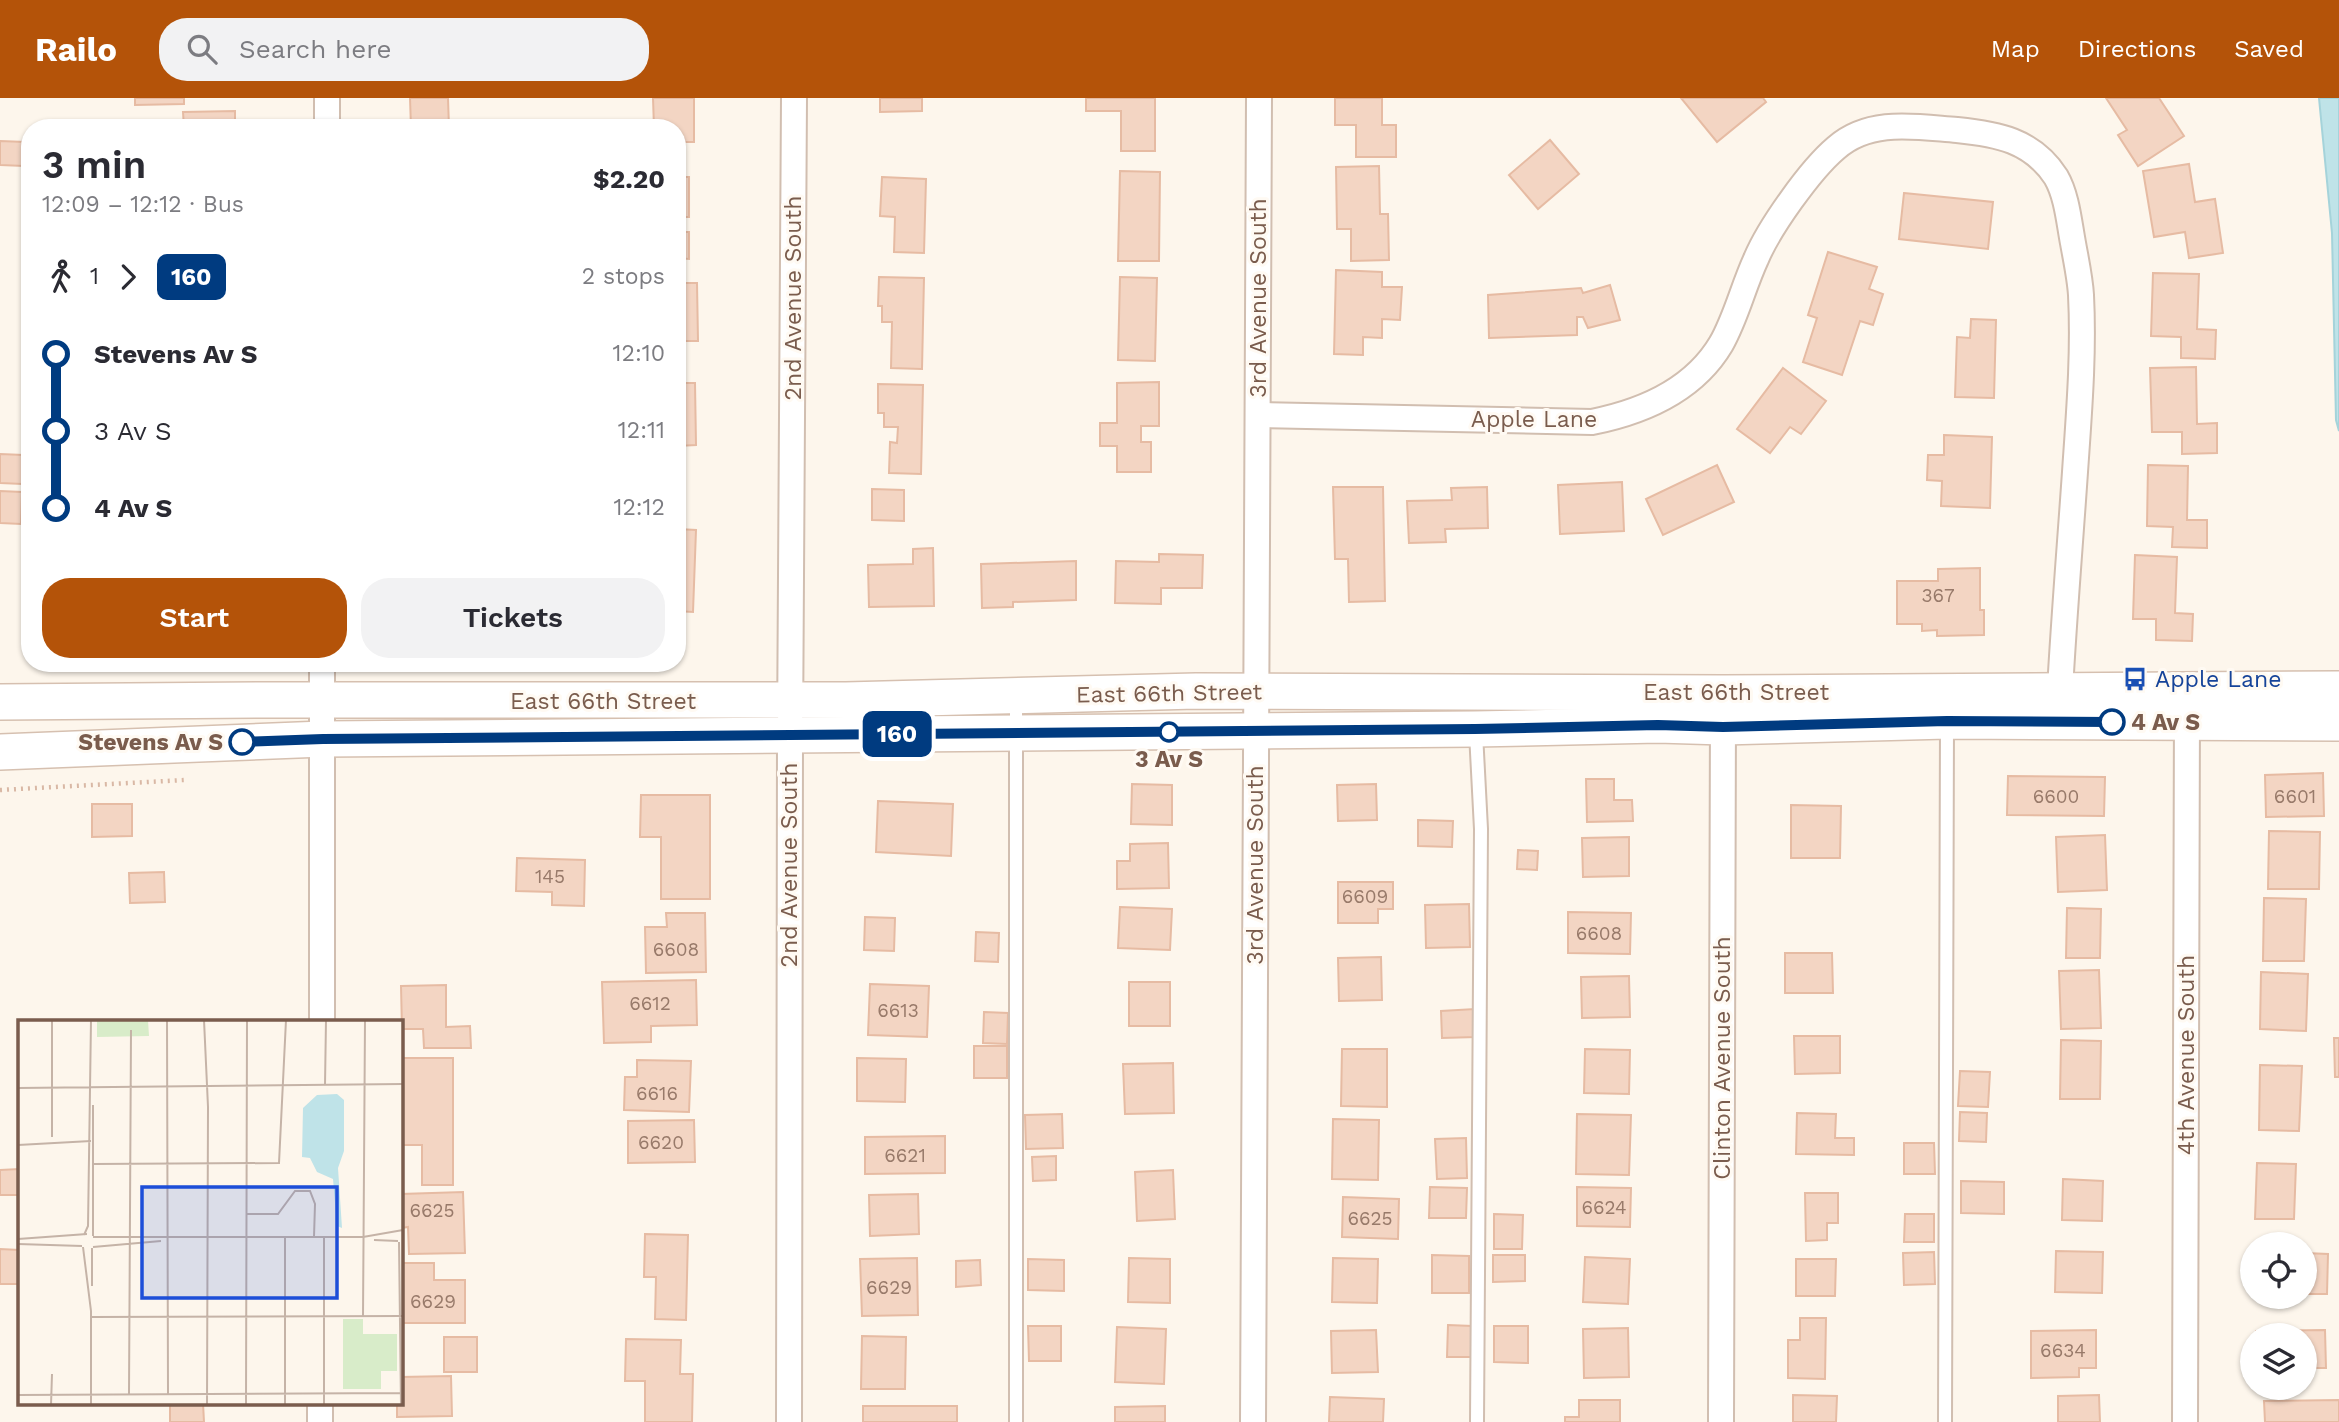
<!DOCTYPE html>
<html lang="en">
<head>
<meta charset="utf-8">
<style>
	:root { --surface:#fff; --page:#f2f2f3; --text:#2b2b33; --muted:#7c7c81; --accent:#b45309 }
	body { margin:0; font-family:"Work Sans",sans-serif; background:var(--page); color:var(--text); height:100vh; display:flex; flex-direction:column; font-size:26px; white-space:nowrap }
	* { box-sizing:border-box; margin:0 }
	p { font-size:23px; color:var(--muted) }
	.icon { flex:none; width:38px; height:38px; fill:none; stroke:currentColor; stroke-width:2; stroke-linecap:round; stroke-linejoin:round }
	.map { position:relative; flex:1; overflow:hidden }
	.drawer { position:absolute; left:21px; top:21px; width:665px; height:553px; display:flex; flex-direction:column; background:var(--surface); border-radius:28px; box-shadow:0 2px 5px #0004 }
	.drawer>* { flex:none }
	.badge { padding:0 14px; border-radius:10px; font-size:24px; line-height:46px }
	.controls { position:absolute; left:2240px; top:1134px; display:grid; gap:14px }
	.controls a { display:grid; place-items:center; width:77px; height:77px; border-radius:50%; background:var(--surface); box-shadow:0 2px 5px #0004; font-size:35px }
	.map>.badge { position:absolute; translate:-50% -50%; box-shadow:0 0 0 4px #fff }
	.legs { display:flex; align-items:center; gap:10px; height:77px; padding:0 21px; font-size:23px }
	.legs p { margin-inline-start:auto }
	.headline { display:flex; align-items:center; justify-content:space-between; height:119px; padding:0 21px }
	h1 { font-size:38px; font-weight:600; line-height:52px }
	.action { display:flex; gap:14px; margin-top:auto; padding:14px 21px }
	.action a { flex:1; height:80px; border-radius:28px; background:var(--accent); color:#fff; font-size:28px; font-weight:600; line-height:80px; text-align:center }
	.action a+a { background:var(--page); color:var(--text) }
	ul { padding:0 21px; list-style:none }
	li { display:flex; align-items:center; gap:24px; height:77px; font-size:26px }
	li i { display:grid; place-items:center; width:10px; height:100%; margin:0 9px; background:currentColor }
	li i::after { content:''; width:18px; height:18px; margin:-9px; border:5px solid; border-radius:50%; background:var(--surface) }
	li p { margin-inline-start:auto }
	li:first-child i { background:linear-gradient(#0000 50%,currentColor 0) }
	li:last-child i { background:linear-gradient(currentColor 50%,#0000 0) }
	header { display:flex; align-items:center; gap:42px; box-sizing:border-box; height:98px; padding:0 35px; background:var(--accent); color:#fff }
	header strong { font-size:33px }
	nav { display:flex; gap:38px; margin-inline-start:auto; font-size:24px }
	.search { width:490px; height:63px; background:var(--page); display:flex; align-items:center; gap:18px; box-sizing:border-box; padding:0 24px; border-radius:28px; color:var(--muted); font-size:26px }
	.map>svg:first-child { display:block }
</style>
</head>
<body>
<header>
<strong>Railo</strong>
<div class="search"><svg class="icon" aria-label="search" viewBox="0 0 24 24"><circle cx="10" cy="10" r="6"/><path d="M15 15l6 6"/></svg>Search here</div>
<nav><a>Map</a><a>Directions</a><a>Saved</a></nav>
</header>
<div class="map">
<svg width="2339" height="1324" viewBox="0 0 2339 1324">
	<rect width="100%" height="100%" fill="#fdf6ec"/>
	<polygon fill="#bfe3e8" stroke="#a5d3da" stroke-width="2" points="2319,0 2339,0 2339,333 2336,322 2332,135"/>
	<g fill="#f3d5c3" stroke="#e6bba3" stroke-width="2">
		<polygon points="135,0 184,0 184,6 135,7"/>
		<polygon points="410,0 448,0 449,30 411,30"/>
		<polygon points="653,0 694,0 694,44 677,44 677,30 654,30"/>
		<polygon points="880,0 922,0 922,13 880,14"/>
		<polygon points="1086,0 1155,0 1155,53 1121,53 1121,13 1086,13"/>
		<polygon points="1335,0 1382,0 1382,27 1396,27 1396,59 1356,59 1356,27 1335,27"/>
		<polygon points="1681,0 1763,0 1766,4 1717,44"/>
		<polygon points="2106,0 2159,0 2184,38 2138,68 2118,37 2127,32"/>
		<polygon points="235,13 235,30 184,30 183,14"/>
		<polygon points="1550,42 1579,76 1538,111 1509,77"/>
		<polygon points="0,43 25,44 24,68 0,67"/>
		<polygon points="2189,66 2195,104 2215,101 2223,155 2189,160 2185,134 2154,139 2143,73"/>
		<polygon points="1379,68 1380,116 1388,116 1389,162 1351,163 1351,131 1337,131 1336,69"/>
		<polygon points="1120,73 1160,74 1159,163 1118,163"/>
		<rect x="677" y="79" width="12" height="40"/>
		<polygon points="882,79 926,81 924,155 894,154 895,119 880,118"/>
		<polygon points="1904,95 1993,104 1988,151 1899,141"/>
		<polygon points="677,134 689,134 689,161 677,160"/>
		<polygon points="1828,154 1877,169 1869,191 1883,196 1873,227 1860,223 1842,277 1803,264 1817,220 1808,217"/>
		<polygon points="1336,172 1382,174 1382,189 1402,189 1400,222 1382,221 1382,240 1363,239 1363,257 1334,256"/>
		<polygon points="2153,175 2199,176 2197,231 2216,232 2215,261 2181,260 2181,239 2151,238"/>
		<polygon points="879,179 924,180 922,271 891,270 892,224 882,224 882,208 878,208"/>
		<polygon points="1120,179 1157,180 1155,263 1118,262"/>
		<polygon points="677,185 697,185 698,243 677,243"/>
		<polygon points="1610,187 1620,222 1588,230 1583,219 1577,219 1577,237 1489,240 1488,197 1581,190 1583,195"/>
		<polygon points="1971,221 1996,222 1994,300 1955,299 1957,239 1970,240"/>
		<polygon points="2196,269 2197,326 2217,325 2217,355 2182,356 2182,334 2152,334 2150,270"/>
		<polygon points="1783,270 1826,303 1801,336 1790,329 1770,355 1737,331"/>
		<polygon points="1159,284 1159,328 1141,328 1141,344 1151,344 1151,374 1117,374 1117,348 1100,348 1100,325 1117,325 1117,285"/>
		<polygon points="677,285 695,285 696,347 677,348"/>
		<polygon points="878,286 923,287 921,376 889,375 890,344 897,345 898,329 884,329 884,315 878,315"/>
		<polygon points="1944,337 1992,339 1990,410 1941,408 1942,383 1927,382 1928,357 1944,357"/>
		<polygon points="0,356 23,357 22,386 0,385"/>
		<polygon points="1717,367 1734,404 1663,437 1646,401"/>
		<polygon points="2148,367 2188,368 2187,422 2207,422 2207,450 2172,449 2173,429 2147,428"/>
		<polygon points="1622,384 1624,433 1560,436 1558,387"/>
		<polygon points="1333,389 1383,389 1385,503 1349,504 1348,461 1335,461"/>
		<polygon points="1487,389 1488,430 1445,431 1446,444 1409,445 1407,403 1452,402 1451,390"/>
		<polygon points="872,391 904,392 904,423 872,422"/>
		<polygon points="0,393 22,394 21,426 0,425"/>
		<polygon points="677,431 696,432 693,514 677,513"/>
		<polygon points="933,450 934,508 869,509 868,467 913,466 913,451"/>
		<polygon points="1159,456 1203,457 1202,490 1161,490 1161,506 1115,505 1116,463 1159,464"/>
		<polygon points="2135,457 2177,459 2175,515 2193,516 2192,543 2156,542 2156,521 2133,521"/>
		<polygon points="1076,463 1076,502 1013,504 1013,509 982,510 981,466"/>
		<polygon points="1980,470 1980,512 1984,512 1984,537 1937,538 1937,532 1922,533 1922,526 1897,526 1897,483 1938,483 1938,471"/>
		<polygon points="2323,675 2324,718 2266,719 2265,677"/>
		<polygon points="2008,678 2105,679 2104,718 2007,717"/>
		<polygon points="1586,681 1614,681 1614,702 1632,702 1633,723 1587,724"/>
		<polygon points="1132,686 1172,687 1172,727 1131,726"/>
		<polygon points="1376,686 1377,722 1338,723 1337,687"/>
		<polygon points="641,697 710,697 710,801 661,801 661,739 640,739"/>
		<polygon points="878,703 953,706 951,758 876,754"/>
		<polygon points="92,706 132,706 132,738 92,739"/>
		<polygon points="1791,707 1841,708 1840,760 1791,760"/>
		<polygon points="1418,722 1453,723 1452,749 1418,748"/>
		<polygon points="2269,733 2320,734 2319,791 2268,791"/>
		<polygon points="2105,737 2107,792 2058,794 2056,739"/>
		<polygon points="1629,739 1629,778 1583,779 1582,740"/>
		<polygon points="1168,745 1169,790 1117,791 1117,763 1130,763 1130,746"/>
		<polygon points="1518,752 1538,753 1537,772 1517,771"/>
		<polygon points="517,760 585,762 584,808 552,807 552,794 516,793"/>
		<polygon points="164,774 165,804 130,805 129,775"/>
		<polygon points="1338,784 1393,784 1393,811 1378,811 1378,825 1338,825"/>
		<polygon points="2264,800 2306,801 2304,863 2263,863"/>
		<polygon points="1469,806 1470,849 1426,850 1425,807"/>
		<polygon points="1120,809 1172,811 1170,852 1118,850"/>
		<polygon points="2067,810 2101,811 2100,860 2066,860"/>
		<polygon points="1568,814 1631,815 1630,856 1568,855"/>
		<polygon points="666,815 705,815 706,874 646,875 645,829 667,829"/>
		<polygon points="865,819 895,820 894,853 864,852"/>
		<polygon points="976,834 999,835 998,864 975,863"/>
		<polygon points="1785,855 1832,855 1833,895 1785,895"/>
		<polygon points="1381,859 1382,902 1339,903 1338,860"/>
		<polygon points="2099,872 2101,930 2061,931 2059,873"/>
		<polygon points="2261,874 2308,876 2306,933 2260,931"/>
		<polygon points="1629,878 1630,919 1582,920 1581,879"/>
		<polygon points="696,882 697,927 651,928 651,944 604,945 602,884"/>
		<rect x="1129" y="884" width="41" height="44"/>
		<polygon points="870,886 929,888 927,939 868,937"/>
		<polygon points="446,887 446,929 470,928 471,950 424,950 423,931 402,931 401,888"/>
		<polygon points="1475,911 1476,939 1442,940 1441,913"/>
		<polygon points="984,914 1008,915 1007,946 983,945"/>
		<polygon points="1794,938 1840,938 1840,975 1795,976"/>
		<polygon points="2334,940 2339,940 2339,979 2335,979"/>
		<polygon points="2061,942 2101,943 2100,1001 2060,1001"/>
		<rect x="974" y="948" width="33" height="32"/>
		<polygon points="1342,951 1387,951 1387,1009 1341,1008"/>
		<polygon points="1585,951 1630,952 1629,996 1584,995"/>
		<polygon points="402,960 453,960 453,1087 422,1087 422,1047 402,1047"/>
		<polygon points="857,960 906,961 905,1004 857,1003"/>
		<polygon points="637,962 691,963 689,1014 624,1012 625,979 637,979"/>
		<polygon points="1173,965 1174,1015 1125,1016 1123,966"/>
		<polygon points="2260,967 2302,968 2299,1033 2259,1032"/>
		<polygon points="1960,973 1990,974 1988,1009 1958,1008"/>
		<polygon points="1960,1014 1987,1015 1986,1044 1959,1043"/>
		<polygon points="1797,1015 1836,1016 1835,1040 1854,1040 1854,1057 1796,1056"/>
		<polygon points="1062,1016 1063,1050 1026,1051 1025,1017"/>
		<polygon points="1577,1016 1631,1017 1629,1077 1576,1076"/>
		<polygon points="1333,1021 1379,1022 1378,1082 1332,1081"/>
		<polygon points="694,1022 695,1064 628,1065 628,1023"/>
		<polygon points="945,1038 945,1075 865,1076 865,1039"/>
		<polygon points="1466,1040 1467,1080 1437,1081 1435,1041"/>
		<polygon points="1904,1045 1934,1045 1935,1076 1904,1076"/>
		<polygon points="1056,1058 1056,1082 1033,1083 1032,1059"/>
		<polygon points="2257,1065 2296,1066 2294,1121 2255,1121"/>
		<polygon points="19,1071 19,1097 0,1097 0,1072"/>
		<polygon points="1173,1072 1175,1121 1137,1123 1135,1074"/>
		<polygon points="2063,1081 2103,1083 2102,1123 2062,1122"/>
		<polygon points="1961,1083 2004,1084 2004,1116 1961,1115"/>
		<polygon points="1430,1089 1467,1090 1466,1120 1429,1120"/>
		<polygon points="1577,1089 1631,1090 1630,1129 1577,1128"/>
		<polygon points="463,1094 465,1155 409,1156 408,1129 401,1130 401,1096"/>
		<polygon points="1805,1095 1838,1095 1838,1125 1827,1125 1827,1142 1806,1143"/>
		<polygon points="918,1096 919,1136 870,1138 869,1097"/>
		<polygon points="1343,1099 1399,1101 1398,1141 1342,1139"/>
		<polygon points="1494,1116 1523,1117 1522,1151 1494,1151"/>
		<polygon points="1905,1116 1934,1116 1934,1144 1904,1144"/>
		<polygon points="645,1136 688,1137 686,1222 655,1221 656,1179 644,1179"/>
		<polygon points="0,1151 19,1152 19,1186 0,1186"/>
		<polygon points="2056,1153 2103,1154 2102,1195 2055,1194"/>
		<polygon points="1934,1154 1935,1186 1904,1187 1903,1155"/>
		<polygon points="2305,1155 2328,1156 2327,1196 2305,1196"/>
		<polygon points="1432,1157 1469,1158 1469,1195 1432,1195"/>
		<polygon points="1493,1157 1525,1157 1525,1183 1493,1184"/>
		<polygon points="1585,1159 1630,1161 1628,1206 1583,1204"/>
		<polygon points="917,1160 918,1217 862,1218 860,1161"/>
		<polygon points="1129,1160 1170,1161 1170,1205 1128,1204"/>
		<polygon points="1333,1160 1378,1161 1377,1205 1332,1204"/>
		<polygon points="1028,1161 1064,1162 1064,1193 1028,1192"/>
		<polygon points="1796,1161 1836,1161 1835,1198 1796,1198"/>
		<polygon points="980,1162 981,1187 956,1189 956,1163"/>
		<polygon points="401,1165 434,1165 434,1182 465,1182 465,1225 401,1225"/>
		<polygon points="1800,1220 1826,1220 1825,1281 1788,1280 1788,1242 1800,1242"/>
		<polygon points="1448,1227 1472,1228 1472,1259 1447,1259"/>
		<polygon points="1028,1228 1061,1228 1061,1263 1029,1263"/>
		<polygon points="1494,1228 1528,1228 1528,1265 1494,1264"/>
		<polygon points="1117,1229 1166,1231 1164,1286 1115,1284"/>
		<polygon points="1628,1230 1629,1279 1584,1280 1583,1231"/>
		<polygon points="1376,1232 1378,1274 1332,1275 1331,1233"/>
		<polygon points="2096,1232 2096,1270 2079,1270 2079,1279 2031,1280 2031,1233"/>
		<polygon points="2325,1232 2326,1270 2305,1270 2305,1237 2256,1237 2256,1233"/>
		<polygon points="862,1238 906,1239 905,1291 861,1291"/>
		<rect x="444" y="1239" width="33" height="35"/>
		<polygon points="626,1241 681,1242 680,1276 693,1276 692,1324 645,1324 645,1283 625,1283"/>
		<polygon points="451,1278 452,1318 397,1319 397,1305 401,1305 401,1279"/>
		<polygon points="1793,1297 1837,1298 1836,1324 1793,1324"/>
		<polygon points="2099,1297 2100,1324 2058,1324 2058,1298"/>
		<polygon points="1330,1299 1384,1301 1383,1324 1329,1324"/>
		<polygon points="1579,1302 1620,1302 1620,1324 1565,1324 1565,1319 1579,1319"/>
		<polygon points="2339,1302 2339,1324 2265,1324 2264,1303"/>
		<polygon points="170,1305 203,1305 204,1324 170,1324"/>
		<rect x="863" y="1308" width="94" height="16"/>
		<polygon points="1165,1308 1165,1324 1115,1324 1115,1309"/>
	</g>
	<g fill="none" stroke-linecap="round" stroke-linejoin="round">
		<g stroke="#d1beb0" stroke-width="16">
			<g id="service">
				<polyline points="1476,635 1481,731 1477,1324"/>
				<polyline points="1016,1324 1016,599"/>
				<polyline points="1945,1324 1947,624"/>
			</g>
		</g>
		<g stroke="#d1beb0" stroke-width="28">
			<g id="minor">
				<polyline points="327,30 327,0"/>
				<path d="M 1258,317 L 1592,324 C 1642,314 1693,293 1721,246 C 1736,220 1743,189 1756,161 C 1769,130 1810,72 1836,50 C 1870,20 1916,29 1957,32 C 1997,36 2032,42 2056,79 C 2067,98 2069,124 2073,145 C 2076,162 2080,180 2081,197 C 2084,256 2079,315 2075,374 C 2070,447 2064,519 2060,592"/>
				<polyline points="322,923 322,565"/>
				<polyline points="320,1324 320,1305"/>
				<polyline points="789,1324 790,637 794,0"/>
				<polyline points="1253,1324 1259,0"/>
				<polyline points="1721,1324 1723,613"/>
				<polyline points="2185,1324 2187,609"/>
			</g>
		</g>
		<g stroke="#d6c0b0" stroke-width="38">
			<g id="secondary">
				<polyline points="0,604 265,602 846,602 1196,593 1723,595 2339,591"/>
				<polyline points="0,654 323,641 1475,631 1658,627 1723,629 1947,623 2339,625"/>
			</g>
		</g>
		<polyline stroke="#d9b8a5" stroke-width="4.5" stroke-dasharray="2 5" stroke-linecap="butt" points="0,692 184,682"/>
		<use href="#service" stroke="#fff" stroke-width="12"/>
		<use href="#minor" stroke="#fff" stroke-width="24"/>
		<use href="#secondary" stroke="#fff" stroke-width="35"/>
	</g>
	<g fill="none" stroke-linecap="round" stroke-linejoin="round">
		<g stroke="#fff" stroke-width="16">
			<polyline id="line-1" points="242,644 323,641 1475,631 1658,627 1723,629 1947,623 2112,624"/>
		</g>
		<use href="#line-1" stroke="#003b80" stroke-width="10"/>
	</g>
	<defs>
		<g id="bus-bare" transform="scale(1.89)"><path d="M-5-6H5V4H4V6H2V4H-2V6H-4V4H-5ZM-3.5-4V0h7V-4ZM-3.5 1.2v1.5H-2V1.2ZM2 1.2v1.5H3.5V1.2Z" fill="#1a4fb4" stroke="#fffaf3" stroke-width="2.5" paint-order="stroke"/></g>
	</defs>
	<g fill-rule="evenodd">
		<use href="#bus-bare" x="2135" y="581"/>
	</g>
	<g fill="#fff" stroke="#003b80" stroke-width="3.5">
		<circle cx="2112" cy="624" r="12"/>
		<circle cx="1169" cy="634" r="9"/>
		<circle cx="242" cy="644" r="12"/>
	</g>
	<g text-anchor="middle" stroke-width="6" stroke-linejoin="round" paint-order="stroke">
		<g font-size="19" fill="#987a6a">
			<text x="1938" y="504">367</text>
			<text x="2056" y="705">6600</text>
			<text x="2295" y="705">6601</text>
			<text x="550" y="785">145</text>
			<text x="1365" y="805">6609</text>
			<text x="1599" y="842">6608</text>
			<text x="676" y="858">6608</text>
			<text x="650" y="912">6612</text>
			<text x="898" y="919">6613</text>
			<text x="657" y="1002">6616</text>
			<text x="661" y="1051">6620</text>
			<text x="905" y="1064">6621</text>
			<text x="1604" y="1116">6624</text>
			<text x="432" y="1119">6625</text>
			<text x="1370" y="1127">6625</text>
			<text x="889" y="1196">6629</text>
			<text x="433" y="1210">6629</text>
			<text x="2063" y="1259">6634</text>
		</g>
		<g font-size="23" fill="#7a5c4d" stroke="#fffaf3">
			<text transform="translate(793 200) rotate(-90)" y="8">2nd Avenue South</text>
			<text transform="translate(1258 200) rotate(-90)" y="8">3rd Avenue South</text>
			<text x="1534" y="329">Apple Lane</text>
			<text x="1736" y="602">East 66th Street</text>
			<text transform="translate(1169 595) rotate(-1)" y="8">East 66th Street</text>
			<text x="603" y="611">East 66th Street</text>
			<text transform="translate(789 767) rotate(-90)" y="8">2nd Avenue South</text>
			<text transform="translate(1255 767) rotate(-90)" y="8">3rd Avenue South</text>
			<text transform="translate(2186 957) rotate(-90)" y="8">4th Avenue South</text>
			<text transform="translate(1722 960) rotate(-90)" y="8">Clinton Avenue South</text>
		</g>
		<g font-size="23" fill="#164399" stroke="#fffaf3" text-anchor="start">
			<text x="2155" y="589">Apple Lane</text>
		</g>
		<g font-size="23" font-weight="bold" fill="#7a5c4d" stroke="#fffaf3" text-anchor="start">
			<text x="2131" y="632">4 Av S</text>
			<text x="223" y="652" text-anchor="end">Stevens Av S</text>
			<text x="1169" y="669" text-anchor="middle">3 Av S</text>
		</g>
	</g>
	<g transform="translate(18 922)">
		<rect width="385" height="385" fill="#fdf6ec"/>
		<path d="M 79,0 L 130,0 L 131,16 L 79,17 ZM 325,299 L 345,299 L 345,314 L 379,314 L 379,351 L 363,351 L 363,369 L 325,369 Z" fill="#d8ecc9"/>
		<path d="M 299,75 L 319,74 L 326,80 L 326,131 L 320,148 L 324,208 L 319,206 L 315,159 L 299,152 L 292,138 L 284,137 L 285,88 Z" fill="#bfe3e8"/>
		<path fill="none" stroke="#c5b3a7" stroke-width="2" d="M 149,0 L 150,374M 186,0 L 190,87 L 189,385M 307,65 L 308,0M 0,68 L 385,64M 34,117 L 34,0M 0,125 L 73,121M 385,133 L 385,185M 76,144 L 261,143 L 268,0M 229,194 L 260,194 L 277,171 L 292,171 L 297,184 L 296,217M 66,215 L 70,206 L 73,0M 75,216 L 75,85M 75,217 L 345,217 L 385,210M 0,219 L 69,214M 356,220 L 380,221M 381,222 L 383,385M 0,224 L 64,226M 65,227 L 73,291 L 73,385M 75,227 L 143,221M 74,228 L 74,266M 345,296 L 347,0M 73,297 L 385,296M 111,374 L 113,10M 0,375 L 383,373M 33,385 L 34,354M 228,385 L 229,0M 267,385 L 267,217M 306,385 L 306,217"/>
		<path fill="#1d4ed8" fill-opacity="0.15" stroke="#1d4ed8" stroke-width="3.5" d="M 124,167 L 319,167 L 319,278 L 124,278 Z"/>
		<rect width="385" height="385" fill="none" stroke="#7a5c4d" stroke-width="3.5"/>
	</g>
</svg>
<div class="controls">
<a><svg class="icon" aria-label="locate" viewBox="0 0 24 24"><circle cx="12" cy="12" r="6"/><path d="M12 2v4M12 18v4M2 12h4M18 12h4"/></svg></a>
<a><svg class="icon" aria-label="layers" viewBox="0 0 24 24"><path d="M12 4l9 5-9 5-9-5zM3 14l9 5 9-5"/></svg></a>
</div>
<b class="badge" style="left:897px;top:636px;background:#003b80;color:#fff">160</b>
<section class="drawer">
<div class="headline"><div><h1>3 min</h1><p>12:09 – 12:12 · Bus</p></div><b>$2.20</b></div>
<div class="legs"><svg class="icon" aria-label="walk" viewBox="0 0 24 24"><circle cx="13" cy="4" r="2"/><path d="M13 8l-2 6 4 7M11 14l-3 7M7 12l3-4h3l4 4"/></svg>1<svg class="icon" aria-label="forward" viewBox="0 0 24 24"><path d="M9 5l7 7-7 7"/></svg><b class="badge" style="background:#003b80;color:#fff">160</b><p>2 stops</p></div>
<ul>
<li><i style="color:#003b80"></i><b>Stevens Av S</b><p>12:10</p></li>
<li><i style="color:#003b80"></i><span>3 Av S</span><p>12:11</p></li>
<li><i style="color:#003b80"></i><b>4 Av S</b><p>12:12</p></li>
</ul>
<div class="action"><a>Start</a><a>Tickets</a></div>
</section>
</div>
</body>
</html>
